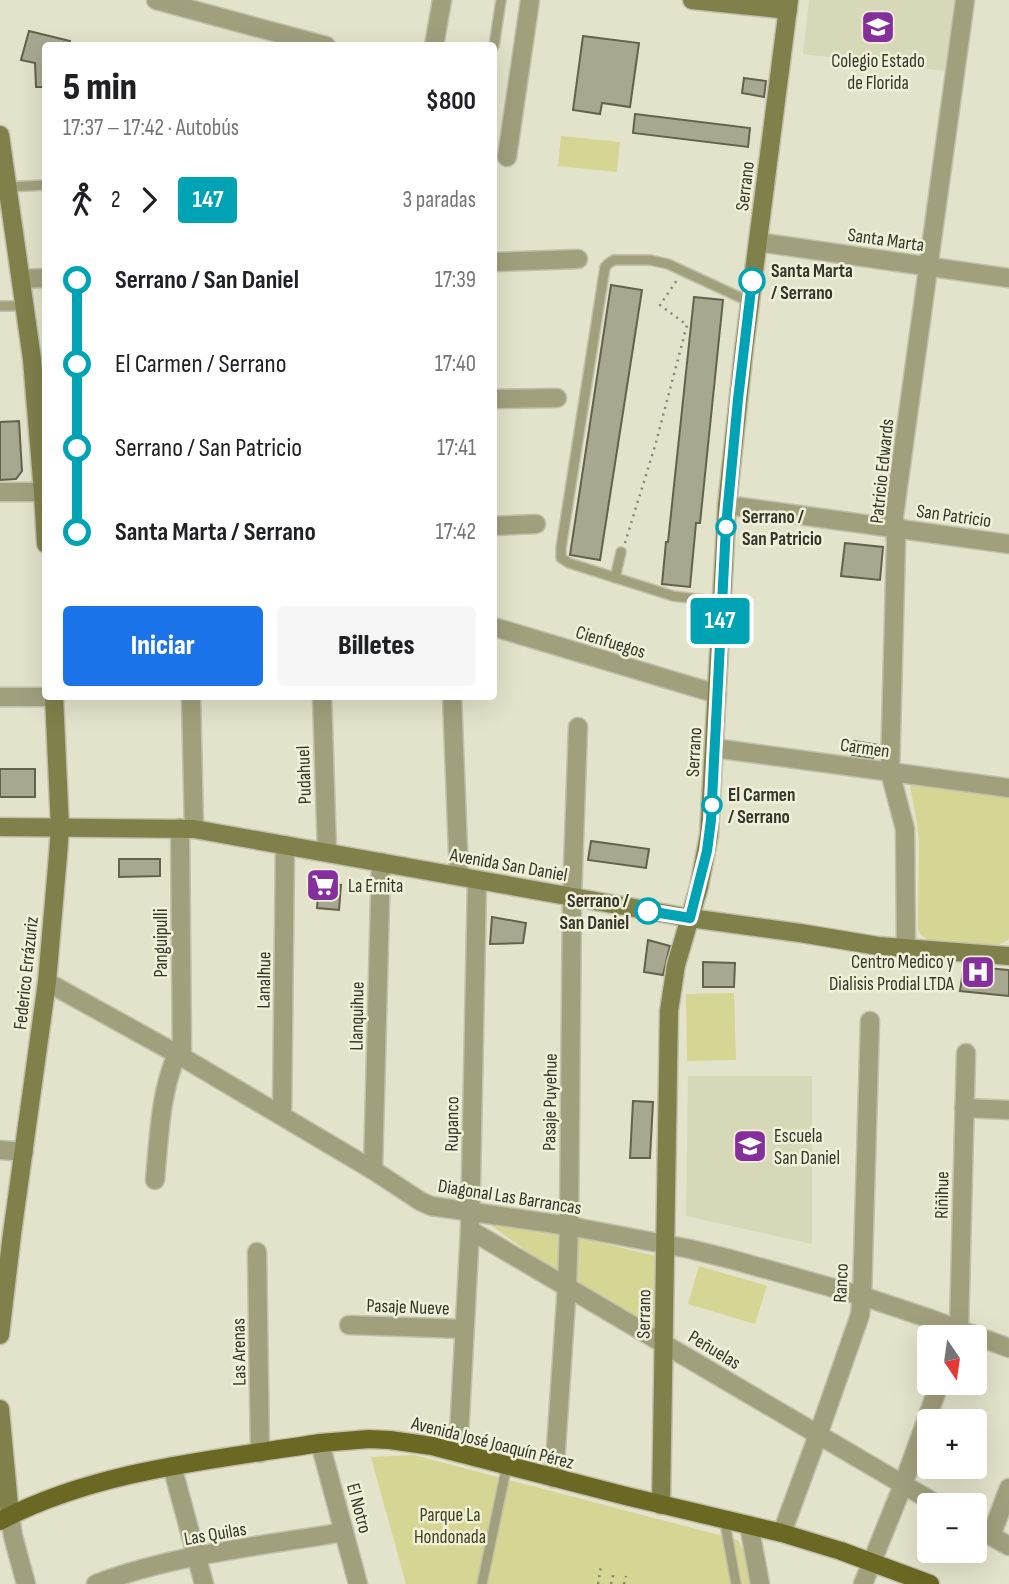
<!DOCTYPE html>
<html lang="es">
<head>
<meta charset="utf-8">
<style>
	:root { --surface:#fff; --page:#f6f6f6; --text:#202124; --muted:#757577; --accent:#1a73e8 }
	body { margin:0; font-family:"Sofia Sans Condensed",sans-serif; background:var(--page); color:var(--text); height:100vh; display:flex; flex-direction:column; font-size:26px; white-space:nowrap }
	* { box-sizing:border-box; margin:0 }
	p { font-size:23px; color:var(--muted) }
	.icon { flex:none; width:38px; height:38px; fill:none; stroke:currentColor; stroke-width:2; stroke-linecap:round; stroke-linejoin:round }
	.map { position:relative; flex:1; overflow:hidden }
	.sheet { position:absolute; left:42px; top:42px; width:455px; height:658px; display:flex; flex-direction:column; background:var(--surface); border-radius:7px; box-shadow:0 7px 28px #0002 }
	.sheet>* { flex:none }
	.badge { padding:0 14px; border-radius:5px; font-size:24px; line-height:46px }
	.needle { width:46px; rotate:167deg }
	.tools { position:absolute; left:917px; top:1325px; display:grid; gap:14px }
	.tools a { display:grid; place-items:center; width:70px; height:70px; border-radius:7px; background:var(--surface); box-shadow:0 7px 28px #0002; font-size:35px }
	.map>.badge { position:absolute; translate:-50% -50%; box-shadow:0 0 0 4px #fff }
	.legs { display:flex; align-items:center; gap:10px; height:77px; padding:0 21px; font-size:23px }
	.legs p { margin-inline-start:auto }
	.head { display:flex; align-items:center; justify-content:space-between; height:119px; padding:0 21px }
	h1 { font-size:38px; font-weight:800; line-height:52px }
	.button { display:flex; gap:14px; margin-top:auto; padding:14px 21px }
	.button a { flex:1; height:80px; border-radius:7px; background:var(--accent); color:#fff; font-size:28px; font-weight:800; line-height:80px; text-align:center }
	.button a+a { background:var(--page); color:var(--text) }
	ul { padding:0 21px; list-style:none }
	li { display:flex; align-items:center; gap:24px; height:84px; font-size:26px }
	li i { display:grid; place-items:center; width:10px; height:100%; margin:0 9px; background:currentColor }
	li i::after { content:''; width:18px; height:18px; margin:-9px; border:5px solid; border-radius:50%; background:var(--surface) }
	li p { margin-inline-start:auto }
	li:first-child i { background:linear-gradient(#0000 50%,currentColor 0) }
	li:last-child i { background:linear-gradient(currentColor 50%,#0000 0) }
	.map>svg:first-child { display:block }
</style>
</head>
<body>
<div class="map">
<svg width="1009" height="1584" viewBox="0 0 1009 1584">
	<rect width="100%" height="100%" fill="#e3e3cb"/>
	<g fill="#d7d8b8">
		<polygon points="809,0 955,0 945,71 803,54"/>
		<polygon points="688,1076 812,1076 812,1244 686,1216"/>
	</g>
	<g fill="#d5d594">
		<polygon points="561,136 620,142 617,172 558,166"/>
		<polygon points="911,782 1009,794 1009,939 997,946 940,942 929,940 922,936 918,930 919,843 917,823 910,786"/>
		<polygon points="734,993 736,1060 687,1061 686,994"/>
		<polygon points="481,1218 563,1234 560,1275"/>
		<polygon points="576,1237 656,1256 656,1330 573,1282"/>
		<polygon points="699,1266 767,1286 755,1324 688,1304"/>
		<polygon points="414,1455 738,1540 745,1553 750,1584 406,1584 371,1457"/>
	</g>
	<g fill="#a8a891" stroke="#62624d" stroke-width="2">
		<polygon points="29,31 70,41 69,46 46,46 46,87 36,87 35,63 21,60"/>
		<polygon points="583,36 639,43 630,107 602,103 600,114 573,110"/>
		<polygon points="744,78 766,81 764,97 742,93"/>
		<polygon points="635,114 750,128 748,147 633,133"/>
		<polygon points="611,285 642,290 600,560 570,555"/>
		<polygon points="694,297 723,300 700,523 696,523 690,587 662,584 666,542 668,542"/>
		<polygon points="19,421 22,471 16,479 0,480 0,422"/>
		<polygon points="845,543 883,547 880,580 841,576"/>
		<polygon points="854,741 879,745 879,749 873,758 852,755"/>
		<rect x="0" y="769" width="35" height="28"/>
		<polygon points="591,841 649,849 646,868 588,860"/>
		<polygon points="119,859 160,859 160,876 119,877"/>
		<polygon points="319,883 341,885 339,910 317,908"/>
		<polygon points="492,917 526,923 523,943 490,944"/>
		<polygon points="648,940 670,946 663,975 644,972"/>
		<polygon points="703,962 735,963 734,987 703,987"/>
		<polygon points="964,964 987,966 986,968 1009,970 1009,996 960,991"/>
		<polygon points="633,1101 653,1102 650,1158 630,1158"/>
	</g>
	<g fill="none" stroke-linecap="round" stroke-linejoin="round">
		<g stroke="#c0c0ab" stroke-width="12">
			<g id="lane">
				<polyline points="494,46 501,0"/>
				<polyline points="8,187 46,185"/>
				<polyline points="0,306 25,306"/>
				<polyline points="615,578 621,552"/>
				<polyline points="721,602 673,596 569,563 561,558 561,548 605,267 609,263 614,260 650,260 668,264 750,302"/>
				<polyline points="724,1518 736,1584"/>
				<polyline points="482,1584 507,1465"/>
			</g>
		</g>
		<g stroke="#c0c0ab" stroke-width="21">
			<g id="street">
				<polyline points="156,0 326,46"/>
				<polyline points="434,46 442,0"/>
				<polyline points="507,157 530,0"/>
				<polyline points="758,242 1009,278"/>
				<polyline points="494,262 578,259"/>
				<polyline points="22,279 46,278"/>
				<polyline points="494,399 557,398"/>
				<polyline points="0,492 43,492"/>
				<polyline points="727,505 1009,544"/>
				<polyline points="494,526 536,524"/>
				<polyline points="494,627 717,694"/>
				<polyline points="191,696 194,829"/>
				<polyline points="322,696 327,852"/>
				<polyline points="452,696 459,876"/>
				<polyline points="0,697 54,697"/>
				<polyline points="714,748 1009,788"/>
				<polyline points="180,828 182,1057"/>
				<polyline points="906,948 905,829 890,772 896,542 894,516 965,0"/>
				<polyline points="47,982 177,1054 373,1170 420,1201 431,1206 569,1226 690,1249 730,1259 862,1296 928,1318 1009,1348"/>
				<polyline points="964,1108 1009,1110"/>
				<polyline points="282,1116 285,845"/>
				<polyline points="0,1150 24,1152"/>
				<polyline points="373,1170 381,862"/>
				<path d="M 155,1180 C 159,1138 160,1093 177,1054"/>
				<polyline points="470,1230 938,1505"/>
				<polyline points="257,1252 260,1453"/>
				<polyline points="349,1325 464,1329"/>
				<polyline points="956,1337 959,1329 966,1053"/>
				<polyline points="320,1443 358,1584"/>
				<polyline points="458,1453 470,1230 477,880"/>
				<polyline points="172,1466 204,1584"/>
				<polyline points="554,1478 567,1286 569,1226 572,897 578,727"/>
				<polyline points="10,1516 13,1536 26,1584"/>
				<polyline points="749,1525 760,1584"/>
				<polyline points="975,1527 1009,1546"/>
				<polyline points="782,1533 818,1435 860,1315 862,1296 870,1021"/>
				<polyline points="991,1536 1009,1488"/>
				<path d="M 96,1584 C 174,1554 263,1546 344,1532"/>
				<polyline points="863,1584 903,1485 940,1382"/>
			</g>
		</g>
		<g stroke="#c0c0ab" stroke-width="21">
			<g id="secondary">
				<polyline points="692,0 788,10"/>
				<polyline points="0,135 32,359 43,492 46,544"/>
				<polyline points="0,827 194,829 690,918 800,933 878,946 1009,956"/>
				<polyline points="0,1335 12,1234 47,982 58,855 60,828 54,696"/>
				<polyline points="0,1409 10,1516"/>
				<polyline points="661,1505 669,1011 676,965 699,887 709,835 727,505 744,349 789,0"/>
			</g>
		</g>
		<g stroke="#c0c0ab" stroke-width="21">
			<path id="primary" d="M 0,1521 C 96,1470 214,1460 320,1443 L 369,1439 L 390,1440 L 432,1446 L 626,1496 L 782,1533 L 841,1551 L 930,1584"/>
		</g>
		<g stroke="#858576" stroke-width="2.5" stroke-dasharray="2 5" stroke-linecap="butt">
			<polyline points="625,543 655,446 687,325 660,305 677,280"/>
			<polyline points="598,1584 601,1566"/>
			<polyline points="611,1584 614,1572"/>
			<polyline points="624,1584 626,1576"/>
		</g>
		<use href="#lane" stroke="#a0a07d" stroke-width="9"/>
		<use href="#street" stroke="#a0a07d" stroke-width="18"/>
		<use href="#secondary" stroke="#80804b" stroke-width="18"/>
		<use href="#primary" stroke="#6a6822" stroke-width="18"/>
	</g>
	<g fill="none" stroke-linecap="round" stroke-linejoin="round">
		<g stroke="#fff" stroke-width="16">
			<polyline id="line-1" points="648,911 690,918 707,851 711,820 726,526 738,399 752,281"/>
		</g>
		<use href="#line-1" stroke="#00a3b4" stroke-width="10"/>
	</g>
	<defs>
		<g id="school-square" transform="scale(1.75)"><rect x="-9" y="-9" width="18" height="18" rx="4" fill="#852f9d" stroke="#f0f0d8"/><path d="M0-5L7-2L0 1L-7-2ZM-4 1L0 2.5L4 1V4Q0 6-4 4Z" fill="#fff"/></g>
		<g id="supermarket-square" transform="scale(1.75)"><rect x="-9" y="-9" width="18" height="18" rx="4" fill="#852f9d" stroke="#f0f0d8"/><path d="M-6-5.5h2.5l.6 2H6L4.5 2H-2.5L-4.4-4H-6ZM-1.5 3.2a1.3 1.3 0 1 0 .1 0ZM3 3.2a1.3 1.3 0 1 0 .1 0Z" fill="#fff"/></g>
		<g id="hospital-square" transform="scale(1.75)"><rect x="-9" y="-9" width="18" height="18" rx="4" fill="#852f9d" stroke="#f0f0d8"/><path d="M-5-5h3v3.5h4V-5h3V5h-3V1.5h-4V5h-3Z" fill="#fff"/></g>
	</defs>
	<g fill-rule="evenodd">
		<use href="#school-square" x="878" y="27"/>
		<use href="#supermarket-square" x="323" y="885"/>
		<use href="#hospital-square" x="978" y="972"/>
		<use href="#school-square" x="750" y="1146"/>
	</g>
	<g fill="#fff" stroke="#00a3b4" stroke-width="3.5">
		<circle cx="752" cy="281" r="12"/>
		<circle cx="726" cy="527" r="9"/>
		<circle cx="712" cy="805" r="9"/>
		<circle cx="648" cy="911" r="12"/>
	</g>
	<g text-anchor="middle" stroke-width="5" stroke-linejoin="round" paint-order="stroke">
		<g font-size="19" fill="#35352c" stroke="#f0f0d8" text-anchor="start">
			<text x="878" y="67" text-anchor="middle">Colegio Estado<tspan x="878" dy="22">de Florida</tspan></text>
			<text x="348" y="892">La Ernita</text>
			<text x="954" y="968" text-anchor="end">Centro Medico y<tspan x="954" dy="22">Dialisis Prodial LTDA</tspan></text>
			<text x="774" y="1142">Escuela<tspan x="774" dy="22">San Daniel</tspan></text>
		</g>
		<g font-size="19" fill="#35352c" stroke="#f0f0d8">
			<text transform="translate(744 186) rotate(-83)" y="7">Serrano</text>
			<text transform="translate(886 239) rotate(8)" y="7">Santa Marta</text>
			<text transform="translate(881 471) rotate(-84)" y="7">Patricio Edwards</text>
			<text transform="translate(954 515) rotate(8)" y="7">San Patricio</text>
			<text transform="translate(611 641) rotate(17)" y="7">Cienfuegos</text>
			<text transform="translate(865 747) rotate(8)" y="7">Carmen</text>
			<text transform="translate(693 752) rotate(-87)" y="7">Serrano</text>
			<text transform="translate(303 775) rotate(-92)" y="7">Pudahuel</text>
			<text transform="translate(509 864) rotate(10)" y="7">Avenida San Daniel</text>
			<text transform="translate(160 943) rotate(-90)" y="7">Panguipulli</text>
			<text transform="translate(25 973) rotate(-84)" y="7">Federico Errázuriz</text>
			<text transform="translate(263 980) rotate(-89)" y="7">Lanalhue</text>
			<text transform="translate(356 1016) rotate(-89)" y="7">Llanquihue</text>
			<text transform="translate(549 1102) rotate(-89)" y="7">Pasaje Puyehue</text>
			<text transform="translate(451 1124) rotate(-89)" y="7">Rupanco</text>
			<text transform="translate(941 1195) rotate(-89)" y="7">Riñihue</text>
			<text transform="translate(510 1196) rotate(9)" y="7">Diagonal Las Barrancas</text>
			<text transform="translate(840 1283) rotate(-87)" y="7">Ranco</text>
			<text transform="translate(408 1306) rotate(2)" y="7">Pasaje Nueve</text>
			<text transform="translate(643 1314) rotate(-89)" y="7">Serrano</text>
			<text transform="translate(715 1349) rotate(31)" y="7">Peñuelas</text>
			<text transform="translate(238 1352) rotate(-91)" y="7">Las Arenas</text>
			<text transform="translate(493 1442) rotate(14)" y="7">Avenida José Joaquín Pérez</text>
			<text transform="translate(360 1508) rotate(75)" y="7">El Notro</text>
			<text transform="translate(215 1533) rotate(-10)" y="7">Las Quilas</text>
		</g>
		<g font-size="19" font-weight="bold" fill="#35352c" stroke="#f0f0d8" text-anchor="start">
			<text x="771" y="277">Santa Marta<tspan x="771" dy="22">/ Serrano</tspan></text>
			<text x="742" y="523">Serrano /<tspan x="742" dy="22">San Patricio</tspan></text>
			<text x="728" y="801">El Carmen<tspan x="728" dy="22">/ Serrano</tspan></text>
			<text x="629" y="907" text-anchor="end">Serrano /<tspan x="629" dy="22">San Daniel</tspan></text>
		</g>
		<g font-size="19" fill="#403f1b" stroke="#f0f0d8">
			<text x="450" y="1521">Parque La<tspan x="450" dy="22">Hondonada</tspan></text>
		</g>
	</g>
</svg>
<div class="tools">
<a><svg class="needle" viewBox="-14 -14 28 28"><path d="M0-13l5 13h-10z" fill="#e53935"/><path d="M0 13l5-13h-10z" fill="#757577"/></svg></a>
<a>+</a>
<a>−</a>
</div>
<b class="badge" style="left:720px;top:621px;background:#00a3b4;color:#fff">147</b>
<section class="sheet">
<div class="head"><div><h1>5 min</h1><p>17:37 – 17:42 · Autobús</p></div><b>$800</b></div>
<div class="legs"><svg class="icon" aria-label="walk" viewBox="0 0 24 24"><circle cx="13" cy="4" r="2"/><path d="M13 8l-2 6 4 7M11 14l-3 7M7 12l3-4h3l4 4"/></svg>2<svg class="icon" aria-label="forward" viewBox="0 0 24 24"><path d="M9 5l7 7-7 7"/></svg><b class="badge" style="background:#00a3b4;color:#fff">147</b><p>3 paradas</p></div>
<ul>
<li><i style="color:#00a3b4"></i><b>Serrano / San Daniel</b><p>17:39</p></li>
<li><i style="color:#00a3b4"></i><span>El Carmen / Serrano</span><p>17:40</p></li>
<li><i style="color:#00a3b4"></i><span>Serrano / San Patricio</span><p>17:41</p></li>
<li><i style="color:#00a3b4"></i><b>Santa Marta / Serrano</b><p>17:42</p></li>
</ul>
<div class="button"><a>Iniciar</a><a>Billetes</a></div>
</section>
</div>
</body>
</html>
